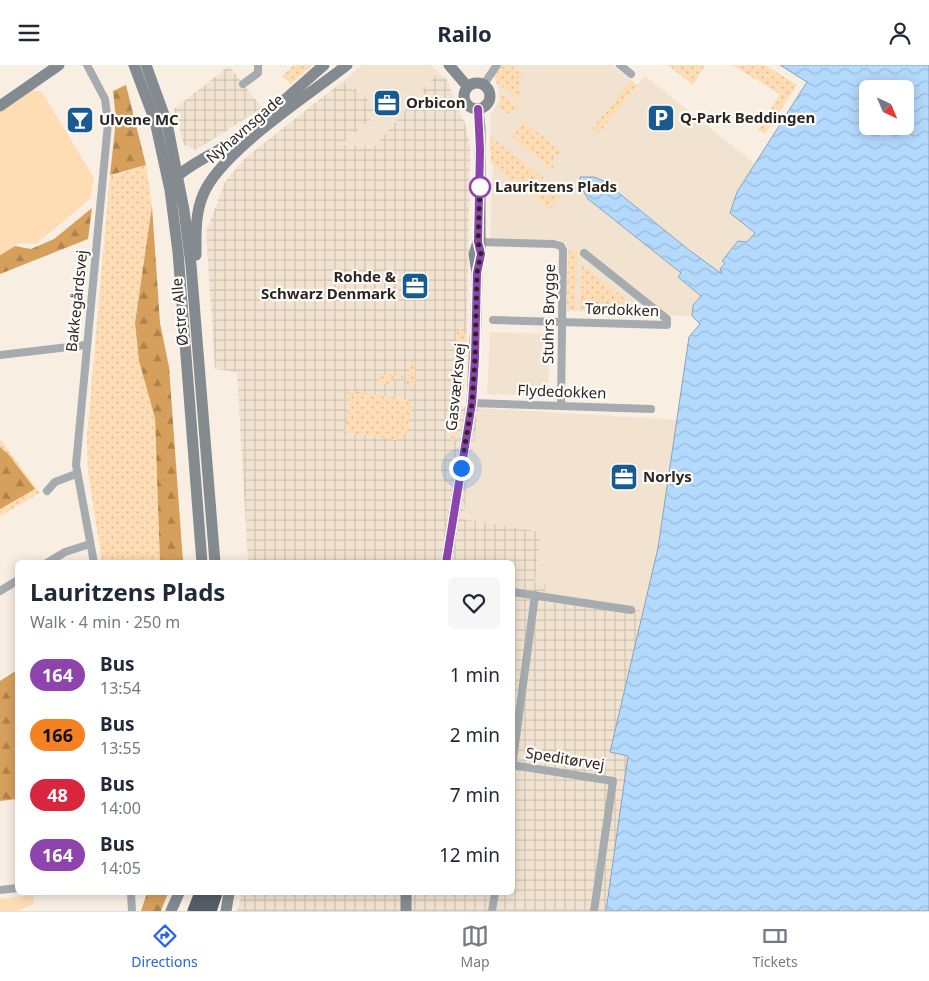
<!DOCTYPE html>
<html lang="en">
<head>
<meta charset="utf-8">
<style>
	:root { --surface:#fff; --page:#f6f6f7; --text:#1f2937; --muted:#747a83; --line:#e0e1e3; --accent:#2563eb }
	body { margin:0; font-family:"Noto Sans",sans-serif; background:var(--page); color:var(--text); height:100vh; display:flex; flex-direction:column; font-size:19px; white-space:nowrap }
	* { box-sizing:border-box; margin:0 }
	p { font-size:16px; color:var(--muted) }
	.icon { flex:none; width:28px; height:28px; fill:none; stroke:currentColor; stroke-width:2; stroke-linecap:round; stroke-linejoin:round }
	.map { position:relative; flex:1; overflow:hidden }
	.sheet { position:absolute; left:15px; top:495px; width:500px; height:335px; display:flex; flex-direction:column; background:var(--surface); border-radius:8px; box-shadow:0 2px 12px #0003 }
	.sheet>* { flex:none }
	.badge { padding:0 10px; border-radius:16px; font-size:18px; line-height:32px }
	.needle { width:32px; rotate:136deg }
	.tools { position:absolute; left:859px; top:15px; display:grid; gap:10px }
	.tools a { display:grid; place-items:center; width:55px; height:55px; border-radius:8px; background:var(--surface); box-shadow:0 2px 12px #0003; font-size:25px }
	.you { position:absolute; width:25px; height:25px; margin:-12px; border:4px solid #fff; border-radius:50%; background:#1a73e8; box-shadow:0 0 0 8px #1a73e833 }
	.map>.badge { position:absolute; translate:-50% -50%; box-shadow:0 0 0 2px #fff }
	.round { display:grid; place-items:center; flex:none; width:52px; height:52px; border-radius:8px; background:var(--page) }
	.overview { display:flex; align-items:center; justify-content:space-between; height:85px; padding:0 15px }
	h1 { font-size:24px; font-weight:700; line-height:38px }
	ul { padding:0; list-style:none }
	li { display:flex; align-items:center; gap:15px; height:60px; padding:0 15px }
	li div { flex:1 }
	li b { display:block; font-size:19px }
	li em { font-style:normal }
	li .badge { min-width:55px; font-weight:700; text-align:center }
	header { display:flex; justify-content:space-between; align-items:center; height:65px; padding:0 15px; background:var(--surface); font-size:22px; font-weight:700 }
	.tabs { display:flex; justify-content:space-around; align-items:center; height:70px; border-top:1px solid var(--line); background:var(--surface); font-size:14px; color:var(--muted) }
	.tabs a { display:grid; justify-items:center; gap:2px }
	.tabs .on { color:var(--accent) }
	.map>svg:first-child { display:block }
</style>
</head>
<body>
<header><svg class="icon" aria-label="menu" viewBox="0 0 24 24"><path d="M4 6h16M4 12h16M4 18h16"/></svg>Railo<svg class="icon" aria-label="person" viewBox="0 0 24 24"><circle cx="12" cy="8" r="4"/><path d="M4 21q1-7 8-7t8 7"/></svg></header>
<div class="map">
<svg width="929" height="846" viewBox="0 0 929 846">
	<defs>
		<pattern id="industrial-grid" width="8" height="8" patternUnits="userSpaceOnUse" patternTransform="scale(1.25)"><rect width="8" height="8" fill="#f2e3d1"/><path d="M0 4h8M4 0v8" fill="none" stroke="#d0c3b3"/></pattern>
		<pattern id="green-dots" width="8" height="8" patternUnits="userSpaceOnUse" patternTransform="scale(1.25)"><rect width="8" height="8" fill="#fedcb4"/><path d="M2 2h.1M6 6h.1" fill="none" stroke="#dabd9a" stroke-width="1.8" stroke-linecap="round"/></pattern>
		<pattern id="forest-firs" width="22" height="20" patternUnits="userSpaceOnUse" patternTransform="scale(1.25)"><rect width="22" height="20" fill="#d6a05c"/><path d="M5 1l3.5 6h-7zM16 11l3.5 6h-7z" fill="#ae824c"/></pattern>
		<pattern id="water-waves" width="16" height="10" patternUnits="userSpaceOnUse" patternTransform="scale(1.25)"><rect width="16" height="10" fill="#b3d9fd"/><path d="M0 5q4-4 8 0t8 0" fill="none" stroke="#9abad9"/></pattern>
	</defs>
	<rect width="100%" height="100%" fill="#f8eee2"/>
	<g fill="#f2e3d1">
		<polygon points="362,0 430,0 438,7 374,82 339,80 369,56 378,46 343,16"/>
		<polygon points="502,0 612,0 637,20 645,11 755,99 737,127 755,167 747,178 737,177 723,196 725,198 722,209 689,185 604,116 594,112 580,112 580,120 589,133 681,208 679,212 701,231 693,240 692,251 567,246 568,185 566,178 558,175 490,173 493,99 491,98 490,51 500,34 495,11"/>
		<polygon points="490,267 550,269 548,331 487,329"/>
		<polygon points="479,343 679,355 658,483 644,546 544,529 535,518 541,467 463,454"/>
	</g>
	<g fill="url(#industrial-grid)">
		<polygon points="229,1 262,43 196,85 184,80 174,44"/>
		<polygon points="438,7 447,15 465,59 470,81 467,271 461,342 479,343 463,454 541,467 535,517 546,520 544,529 644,546 610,687 628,690 606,846 237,846 242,828 512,828 512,498 248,497 237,307 215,304 206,167 225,117 244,94 343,16 353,25 355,24 379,45 369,56 340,80 374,82"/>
	</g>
	<g fill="url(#green-dots)">
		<polygon points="294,0 313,0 291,19 282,11"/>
		<polygon points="502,0 511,0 523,11 520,15 519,35 496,17 495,11"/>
		<polygon points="668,0 705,0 693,20"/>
		<polygon points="732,0 765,0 797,20 765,69 758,65 780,29"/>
		<polygon points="631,15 637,20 599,68 591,65"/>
		<polygon points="499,27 521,44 507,48 498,41 500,35"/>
		<polygon points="523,56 565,89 559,89 554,92 553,105 511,71"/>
		<polygon points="490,71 563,128 550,145 491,98"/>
		<polygon points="146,100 152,141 135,258 139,296 155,353 160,497 102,497 88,407 87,372 110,110"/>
		<polygon points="568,185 577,186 575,244 567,244"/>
		<polygon points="582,199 640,246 580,244"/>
		<polygon points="460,264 467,271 464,322 455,376 451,375 460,318 456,317 457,267"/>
		<polygon points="410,296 415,298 415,319 410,323 406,322 407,310 410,309"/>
		<polygon points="379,309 403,309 403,313 391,313 390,320 379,318"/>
		<polygon points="350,325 408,335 412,341 407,368 396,375 345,367 350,333 345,332"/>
		<polygon points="0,374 40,428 0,451"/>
	</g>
	<g fill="url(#forest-firs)">
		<polygon points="126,20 146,100 110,110 116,55 113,26"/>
		<polygon points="152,141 160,258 169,302 183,497 160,497 155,353 139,296 135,258"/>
		<polygon points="92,143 88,174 0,209 0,190 15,181 31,184 54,174"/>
		<polygon points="0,382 9,390 35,424 0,444"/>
		<polygon points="17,605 17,734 0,736 0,616"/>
		<polygon points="147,828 168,828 161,846 141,846"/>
	</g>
	<g fill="#fedcb4">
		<polygon points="32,25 42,27 94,113 90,134 36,179 19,178 0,190 0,47"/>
		<polygon points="33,830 34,839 17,846 0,846 0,834"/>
	</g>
	<path fill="url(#water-waves)" stroke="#8aa3bb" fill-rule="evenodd" d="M 780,0 L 929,0 L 929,846 L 606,846 L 628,691 L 610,687 L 658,483 L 689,272 L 700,259 L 692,251 L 693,240 L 701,231 L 678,212 L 681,208 L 588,134 L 580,120 L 580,112 L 594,112 L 604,116 L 689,185 L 722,209 L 720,204 L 725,198 L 722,196 L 738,176 L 747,177 L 755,168 L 730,148 L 737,127 L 807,17 ZM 868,24 L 905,24 L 905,61 L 868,61 Z"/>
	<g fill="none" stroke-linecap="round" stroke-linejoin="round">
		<g stroke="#a6abaf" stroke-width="8">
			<polyline points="87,0 105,34 108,58 76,400 94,498"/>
			<polyline points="620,0 631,9"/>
			<polyline points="243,19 258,8 258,0"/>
			<polyline points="484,19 497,0"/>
			<polyline points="478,177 554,179 561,181 563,185 561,341"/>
			<polyline points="493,255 667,260 667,254 584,188"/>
			<polyline points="0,290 86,280"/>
			<polyline points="472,338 651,344"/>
			<polyline points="47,426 55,417 76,409"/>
			<polyline points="47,498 65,487 90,479"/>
			<polyline points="0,526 18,515"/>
			<polyline points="512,527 631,545"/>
			<polyline points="512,700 613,716 594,846"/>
			<polyline points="512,702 535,530"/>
			<polyline points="0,825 18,823"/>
			<polyline points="131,828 132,846"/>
			<polyline points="492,846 495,828"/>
		</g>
		<g stroke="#838a90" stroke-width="11">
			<polyline points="134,0 155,56 170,125 178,187 202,498"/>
			<polyline points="146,0 167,58 184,145 191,200 215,498"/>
			<polyline points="449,0 467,21"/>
			<circle cx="477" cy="31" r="13"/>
			<polyline points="0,41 59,0"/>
			<polyline points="478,44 480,63 480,184"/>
			<path d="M 174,114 C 192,97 215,89 235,75 C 267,53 295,25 324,0"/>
			<path d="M 196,190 C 196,169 195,149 203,130 C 220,87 309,30 347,0"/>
			<polyline points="446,498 472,338 476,256 477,208 474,189 478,177"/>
			<polyline points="171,846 179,828"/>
			<polyline points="226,846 229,828"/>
			<polyline points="406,846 406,828"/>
		</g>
		<g stroke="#555e67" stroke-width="15">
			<polyline points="195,846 202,828"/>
			<polyline points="209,846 215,828"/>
		</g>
	</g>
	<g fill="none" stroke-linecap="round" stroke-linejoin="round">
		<g stroke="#fff" stroke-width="11">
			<polyline id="line" points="446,498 472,338 475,294 477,208 481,189 478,177 480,84 478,44"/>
		</g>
		<use href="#line" stroke="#8e44ad" stroke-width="8"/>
		<polyline stroke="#2a2622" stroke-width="5" stroke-dasharray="0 9" points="461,403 472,338 475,294 477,208 481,189 478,177 480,122"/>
	</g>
	<defs>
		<g id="office-square" transform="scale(1.4375)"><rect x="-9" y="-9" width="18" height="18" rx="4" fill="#185b90" stroke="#fefcfa"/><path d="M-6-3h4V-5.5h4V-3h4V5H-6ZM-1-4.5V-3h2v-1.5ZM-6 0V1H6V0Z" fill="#fff"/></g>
		<g id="parking-square" transform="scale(1.4375)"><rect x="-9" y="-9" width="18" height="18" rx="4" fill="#185b90" stroke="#fefcfa"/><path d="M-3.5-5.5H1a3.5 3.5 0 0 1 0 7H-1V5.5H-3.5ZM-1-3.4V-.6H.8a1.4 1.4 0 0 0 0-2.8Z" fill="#fff"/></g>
		<g id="bar-square" transform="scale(1.4375)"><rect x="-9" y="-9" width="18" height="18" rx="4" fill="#185b90" stroke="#fefcfa"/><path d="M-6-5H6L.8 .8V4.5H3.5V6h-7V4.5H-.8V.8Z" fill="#fff"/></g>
	</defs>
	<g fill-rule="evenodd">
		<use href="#office-square" x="387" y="38"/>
		<use href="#parking-square" x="661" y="53"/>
		<use href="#bar-square" x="80" y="55"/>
		<use href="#office-square" x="415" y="221"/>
		<use href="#office-square" x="624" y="412"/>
	</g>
	<circle fill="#fff" stroke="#8e44ad" stroke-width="2.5" cx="480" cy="122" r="10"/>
	<g text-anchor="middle" stroke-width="4.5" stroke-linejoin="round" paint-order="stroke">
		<g font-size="15" font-weight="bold" fill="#2a2622" stroke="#fefcfa" text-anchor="start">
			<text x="406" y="43">Orbicon</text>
			<text x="680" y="58">Q-Park Beddingen</text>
			<text x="99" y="60">Ulvene MC</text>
			<text x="396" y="217" text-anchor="end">Rohde &amp;<tspan x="396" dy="17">Schwarz Denmark</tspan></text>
			<text x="643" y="417">Norlys</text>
		</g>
		<g font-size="15" fill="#2a2622" stroke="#fefcfa">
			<text transform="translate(245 64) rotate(-41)" y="5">Nyhavnsgade</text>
			<text transform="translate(77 236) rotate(-84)" y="5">Bakkegårdsvej</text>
			<text transform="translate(622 245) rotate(2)" y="5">Tørdokken</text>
			<text transform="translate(180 247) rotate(-95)" y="5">Østre Alle</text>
			<text transform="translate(549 249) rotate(-89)" y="5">Stuhrs Brygge</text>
			<text transform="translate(456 322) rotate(-84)" y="5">Gasværksvej</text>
			<text transform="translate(562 327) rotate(2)" y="5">Flydedokken</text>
			<text transform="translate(565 694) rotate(9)" y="5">Speditørvej</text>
		</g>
		<g font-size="15" font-weight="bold" fill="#2a2622" stroke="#fefcfa" text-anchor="start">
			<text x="495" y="127">Lauritzens Plads</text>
		</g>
	</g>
</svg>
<div class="tools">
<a><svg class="needle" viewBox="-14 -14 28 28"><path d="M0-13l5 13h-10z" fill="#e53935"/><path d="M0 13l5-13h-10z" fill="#747a83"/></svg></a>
</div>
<div class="you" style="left:461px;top:403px"></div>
<section class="sheet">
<div class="overview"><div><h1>Lauritzens Plads</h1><p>Walk · 4 min · 250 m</p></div><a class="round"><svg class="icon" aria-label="heart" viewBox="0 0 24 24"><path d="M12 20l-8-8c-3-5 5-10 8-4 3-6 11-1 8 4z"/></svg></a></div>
<ul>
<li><span class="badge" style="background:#8e44ad;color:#fff">164</span><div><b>Bus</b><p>13:54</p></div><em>1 min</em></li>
<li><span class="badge" style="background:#f58220;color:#111">166</span><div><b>Bus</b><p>13:55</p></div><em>2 min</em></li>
<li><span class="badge" style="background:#d7263d;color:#fff">48</span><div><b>Bus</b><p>14:00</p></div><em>7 min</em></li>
<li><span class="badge" style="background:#8e44ad;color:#fff">164</span><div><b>Bus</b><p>14:05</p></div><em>12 min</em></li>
</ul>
</section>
</div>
<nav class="tabs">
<a class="on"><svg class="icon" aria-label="directions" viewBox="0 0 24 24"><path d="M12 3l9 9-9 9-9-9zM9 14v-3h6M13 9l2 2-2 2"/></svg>Directions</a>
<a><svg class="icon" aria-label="map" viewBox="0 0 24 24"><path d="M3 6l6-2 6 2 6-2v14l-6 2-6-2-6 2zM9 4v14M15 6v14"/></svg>Map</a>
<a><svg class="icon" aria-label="tickets" viewBox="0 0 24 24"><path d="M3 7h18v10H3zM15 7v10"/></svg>Tickets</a>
</nav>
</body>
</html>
